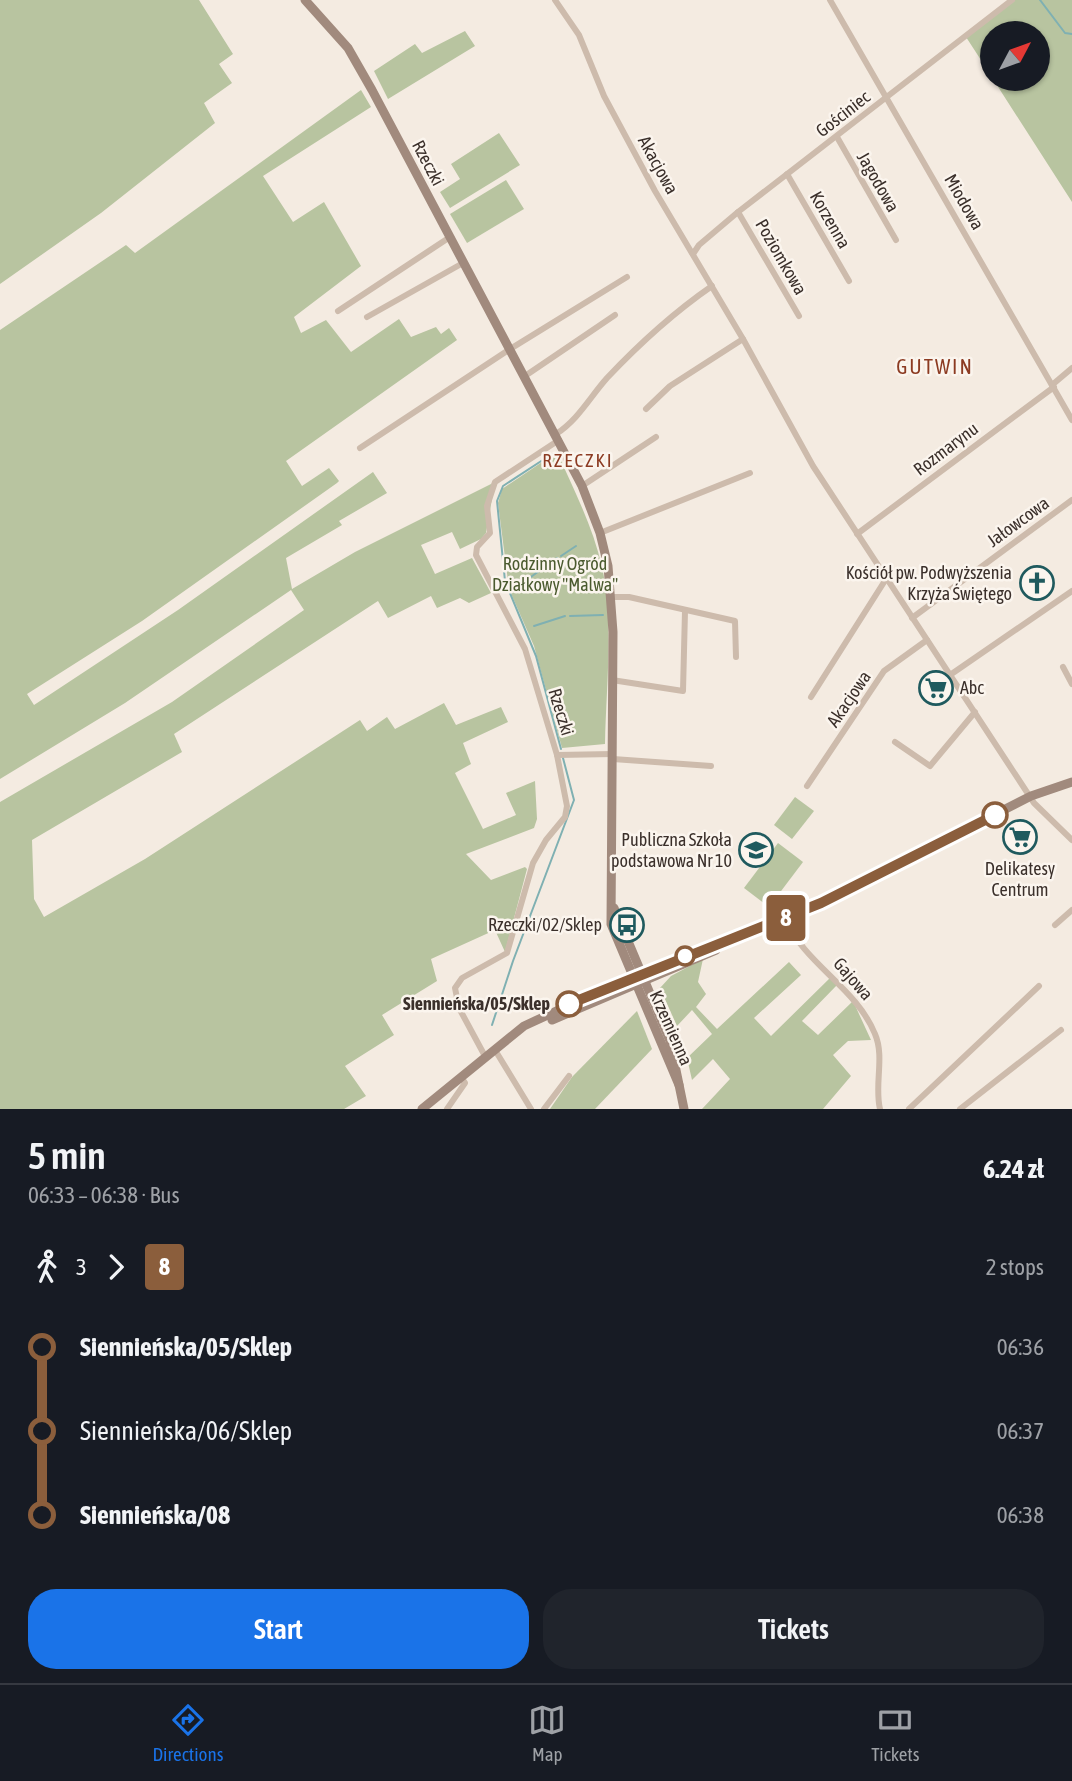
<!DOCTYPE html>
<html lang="en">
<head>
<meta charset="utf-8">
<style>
	:root { --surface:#171b24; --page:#20242c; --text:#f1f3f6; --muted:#9ea1a6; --line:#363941; --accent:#1a73e8 }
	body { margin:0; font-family:"Asap Condensed",sans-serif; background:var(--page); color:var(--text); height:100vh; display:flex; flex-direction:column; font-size:26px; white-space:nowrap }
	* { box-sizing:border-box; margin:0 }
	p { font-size:23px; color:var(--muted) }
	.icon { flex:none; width:38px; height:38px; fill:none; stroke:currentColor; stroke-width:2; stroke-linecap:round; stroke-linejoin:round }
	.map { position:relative; height:1109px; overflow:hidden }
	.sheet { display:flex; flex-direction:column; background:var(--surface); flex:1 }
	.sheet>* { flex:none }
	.badge { padding:0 14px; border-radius:5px; font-size:24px; line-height:46px }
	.needle { width:46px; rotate:49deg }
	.tools { position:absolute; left:980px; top:21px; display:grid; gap:14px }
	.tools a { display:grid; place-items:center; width:70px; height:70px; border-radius:50%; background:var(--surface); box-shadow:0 2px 5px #0004; font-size:35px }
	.map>.badge { position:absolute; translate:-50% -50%; box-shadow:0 0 0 4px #fff }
	.legs { display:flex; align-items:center; gap:10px; height:77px; padding:0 28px; font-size:23px }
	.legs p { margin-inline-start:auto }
	.summary { display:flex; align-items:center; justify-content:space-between; height:119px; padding:0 28px }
	h1 { font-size:38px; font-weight:600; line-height:52px }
	.cta { display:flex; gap:14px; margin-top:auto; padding:14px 28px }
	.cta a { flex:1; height:80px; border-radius:28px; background:var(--accent); color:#fff; font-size:28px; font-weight:600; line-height:80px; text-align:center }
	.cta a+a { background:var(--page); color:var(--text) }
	ul { padding:0 28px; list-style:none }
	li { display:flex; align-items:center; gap:24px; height:84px; font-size:26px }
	li i { display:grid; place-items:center; width:10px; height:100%; margin:0 9px; background:currentColor }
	li i::after { content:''; width:18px; height:18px; margin:-9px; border:5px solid; border-radius:50%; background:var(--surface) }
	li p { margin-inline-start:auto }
	li:first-child i { background:linear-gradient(#0000 50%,currentColor 0) }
	li:last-child i { background:linear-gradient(currentColor 50%,#0000 0) }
	.tabs { display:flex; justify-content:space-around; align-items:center; height:98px; border-top:2px solid var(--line); background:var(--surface); font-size:19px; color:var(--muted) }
	.tabs a { display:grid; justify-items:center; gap:4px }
	.tabs .on { color:var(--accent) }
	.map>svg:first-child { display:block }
</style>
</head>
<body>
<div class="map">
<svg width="1072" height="1109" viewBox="0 0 1072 1109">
	<rect width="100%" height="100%" fill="#f4ebe1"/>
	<g fill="#b8c4a0">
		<polygon points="0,0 199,0 233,54 219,64 232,83 204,103 215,123 101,213 0,284"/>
		<polygon points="1012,0 1072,0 1072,202 993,79 1038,79 1038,33 992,33 992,77 966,37"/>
		<polygon points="465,31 475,46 388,99 374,71 415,44 422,53"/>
		<polygon points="361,90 371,107 263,176 293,222 324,202 361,266 294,317 301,333 326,320 351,352 399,319 411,337 436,327 441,334 449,328 457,340 286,461 302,486 329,468 339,481 337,483 142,621 27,694 34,705 178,610 373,472 387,493 339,521 342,525 286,558 292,589 355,552 495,482 486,533 481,539 460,549 452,532 421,545 435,574 472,558 491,593 469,603 460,598 437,608 431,596 388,618 378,601 174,734 182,752 32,840 34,899 44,917 145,859 360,720 367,731 387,717 395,729 444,703 456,725 501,707 508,722 463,743 471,764 455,773 483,829 516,815 506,793 535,781 537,819 534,828 466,854 491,880 525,867 527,869 505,952 495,930 431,959 437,981 382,1015 394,1035 345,1066 366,1096 344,1109 0,1109 0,802 172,702 304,610 291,590 125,703 0,779 0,330 126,245 135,253"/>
		<polygon points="499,133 520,165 450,208 440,192 460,179 451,164"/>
		<polygon points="506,180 524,209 467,243 450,214"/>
		<path d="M 557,452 C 574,490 593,527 602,567 C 614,623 606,687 605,744 L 562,748 L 534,646 L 509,589 L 498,503 L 502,489 Z"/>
		<polygon points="795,797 814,811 792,839 774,825"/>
		<polygon points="778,843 803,862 769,907 744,888"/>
		<polygon points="703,959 698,982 706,994 696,1007 717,1029 789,962 801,975 754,1018 771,1036 831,977 838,984 802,1021 818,1035 853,1001 871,1040 848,1041 833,1055 851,1076 823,1109 702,1109 730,1079 713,1059 692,1080 687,1058 712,1034 692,1010 677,1026 660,988 671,976"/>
		<polygon points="637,1011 652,1049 595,1109 550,1109 572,1077"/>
	</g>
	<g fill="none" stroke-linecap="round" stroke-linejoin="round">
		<g stroke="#7fb0b2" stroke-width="2">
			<polyline points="1040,0 1065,33 1072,34"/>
			<polyline points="552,454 503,486 497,501 505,581 536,656 561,749"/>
			<polyline points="561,556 576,546"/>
			<polyline points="517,587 557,558"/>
			<polyline points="570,616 603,615"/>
			<polyline points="534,626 565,616"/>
			<polyline points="492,1025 513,961 574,800 563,758"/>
		</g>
		<g stroke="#cdbbac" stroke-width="6">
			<polyline points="555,0 579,35 604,96 655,191 743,339 813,466 1034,803 1072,840"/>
			<polyline points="830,0 1072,420"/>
			<polyline points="837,137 896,240"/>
			<polyline points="787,174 849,281"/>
			<polyline points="738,212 799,316"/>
			<polyline points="693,254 699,245 738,212 1012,0"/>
			<polyline points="338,311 450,237"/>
			<polyline points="367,317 463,263"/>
			<polyline points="525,376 615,315"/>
			<polyline points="1052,385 1072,368"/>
			<polyline points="646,409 670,386 743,339"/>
			<path d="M 556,434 C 578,420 590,397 607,378 C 640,343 673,313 712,286"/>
			<polyline points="360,448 507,351 627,277"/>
			<polyline points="582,486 656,437"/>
			<polyline points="600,533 750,473"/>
			<polyline points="857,534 1054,387"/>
			<polyline points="612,597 629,597 735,621 736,657"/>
			<polyline points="912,618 1072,500"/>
			<polyline points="1063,667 1072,684"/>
			<polyline points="950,675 1072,591"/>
			<polyline points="612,680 683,691 685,611"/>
			<polyline points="811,697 886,579"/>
			<polyline points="895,742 930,766 975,712"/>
			<polyline points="557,755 613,754"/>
			<polyline points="613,759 711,766"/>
			<polyline points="807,786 884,671 927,640"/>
			<path d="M 785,918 C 804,964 856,987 875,1034 C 885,1057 874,1085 880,1109"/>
			<polyline points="1055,925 1072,910"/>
			<polyline points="495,1050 531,1109"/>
			<polyline points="486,1058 459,1008 455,988 462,978 507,953 533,863 546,840 565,817 567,806 557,755 525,649 476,555 477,547 490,533 487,506 495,482 559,440"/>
			<polyline points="447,1109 465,1083 461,1077"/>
			<polyline points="544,1109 569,1076"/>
			<polyline points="909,1109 1039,986"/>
			<polyline points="960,1109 1061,1030"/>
		</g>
		<g stroke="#a18a7d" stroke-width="9">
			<polyline points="305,0 348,48 372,90 582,486 600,533 608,566 613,632 611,924 679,1085"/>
			<polyline points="614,908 670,1041 684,1109"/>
			<polyline points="552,1020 716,950"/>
			<polyline points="422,1109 524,1026 628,978 821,903 1031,796 1072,782"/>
		</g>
	</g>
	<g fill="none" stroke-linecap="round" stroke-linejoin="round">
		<g stroke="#fff" stroke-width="16">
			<polyline id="line-1" points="569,1004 821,903 995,815"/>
		</g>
		<use href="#line-1" stroke="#8b5e3c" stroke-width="10"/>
	</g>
	<defs>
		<g id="church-ring" transform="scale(1.75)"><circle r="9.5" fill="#fbf5ee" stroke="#1f5a5e" stroke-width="1.5"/><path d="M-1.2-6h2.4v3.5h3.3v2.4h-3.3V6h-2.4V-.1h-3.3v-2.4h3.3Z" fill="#1f5a5e"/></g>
		<g id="supermarket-ring" transform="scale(1.75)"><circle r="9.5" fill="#fbf5ee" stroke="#1f5a5e" stroke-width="1.5"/><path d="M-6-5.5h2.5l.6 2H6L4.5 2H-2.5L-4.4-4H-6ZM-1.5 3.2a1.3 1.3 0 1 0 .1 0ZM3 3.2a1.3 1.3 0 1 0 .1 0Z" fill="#1f5a5e"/></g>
		<g id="school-ring" transform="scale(1.75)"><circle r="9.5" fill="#fbf5ee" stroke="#1f5a5e" stroke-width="1.5"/><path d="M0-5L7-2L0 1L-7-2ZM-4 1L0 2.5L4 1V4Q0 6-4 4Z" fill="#1f5a5e"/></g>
		<g id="bus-ring" transform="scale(1.75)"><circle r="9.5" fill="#fbf5ee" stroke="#1f5a5e" stroke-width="1.5"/><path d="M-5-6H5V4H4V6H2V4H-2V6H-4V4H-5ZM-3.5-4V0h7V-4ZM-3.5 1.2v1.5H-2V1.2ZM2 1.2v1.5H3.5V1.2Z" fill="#1f5a5e"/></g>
	</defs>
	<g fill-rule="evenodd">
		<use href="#church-ring" x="1037" y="583"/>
		<use href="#supermarket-ring" x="936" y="688"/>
		<use href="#supermarket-ring" x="1020" y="837"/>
		<use href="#school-ring" x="756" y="850"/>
		<use href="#bus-ring" x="627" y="925"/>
	</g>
	<g fill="#fff" stroke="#8b5e3c" stroke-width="3.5">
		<circle cx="995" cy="815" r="12"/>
		<circle cx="685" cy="956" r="9"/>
		<circle cx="569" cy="1004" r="12"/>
	</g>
	<g text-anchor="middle" stroke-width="5" stroke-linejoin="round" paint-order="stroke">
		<g font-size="18" fill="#3b302b" stroke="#fbf5ee">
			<text transform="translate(843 114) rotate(-38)" y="6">Gościniec</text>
			<text transform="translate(428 163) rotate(62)" y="6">Rzeczki</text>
			<text transform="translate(658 165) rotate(61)" y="6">Akacjowa</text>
			<text transform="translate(878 182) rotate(60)" y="6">Jagodowa</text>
			<text transform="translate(964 202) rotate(60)" y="6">Miodowa</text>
			<text transform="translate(830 220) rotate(60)" y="6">Korzenna</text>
			<text transform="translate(781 257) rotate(60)" y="6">Poziomkowa</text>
			<text transform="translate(946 449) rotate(-37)" y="6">Rozmarynu</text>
			<text transform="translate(1018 522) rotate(-36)" y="6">Jałowcowa</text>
			<text transform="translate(849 699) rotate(-56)" y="6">Akacjowa</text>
			<text transform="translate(561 712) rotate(73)" y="6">Rzeczki</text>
			<text transform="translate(853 979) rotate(49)" y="6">Gajowa</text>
			<text transform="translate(671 1028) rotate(66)" y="6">Krzemienna</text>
		</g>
		<g font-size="18" fill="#4a5a2e" stroke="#fbf5ee">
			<text x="555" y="570">Rodzinny Ogród<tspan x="555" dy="21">Działkowy "Malwa"</tspan></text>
		</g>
		<g font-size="18" fill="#3b302b" stroke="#fbf5ee" text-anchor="end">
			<text x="1012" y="579">Kościół pw. Podwyższenia<tspan x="1012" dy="21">Krzyża Świętego</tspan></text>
			<text x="960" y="694" text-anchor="start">Abc</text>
			<text x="732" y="846">Publiczna Szkoła<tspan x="732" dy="21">podstawowa Nr 10</tspan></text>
			<text x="1020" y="875" text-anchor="middle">Delikatesy<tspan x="1020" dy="21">Centrum</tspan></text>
			<text x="602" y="931">Rzeczki/02/Sklep</text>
		</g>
		<g font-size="18" font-weight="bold" fill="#3b302b" stroke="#fbf5ee" text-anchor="end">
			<text x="550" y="1010">Siennieńska/05/Sklep</text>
		</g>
		<g font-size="19" letter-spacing="2" fill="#8c3b22" stroke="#fbf5ee">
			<text x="578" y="467">RZECZKI</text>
		</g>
		<g font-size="21" letter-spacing="2" fill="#8c3b22" stroke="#fbf5ee">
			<text x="935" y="374">GUTWIN</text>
		</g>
	</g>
</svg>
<div class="tools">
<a><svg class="needle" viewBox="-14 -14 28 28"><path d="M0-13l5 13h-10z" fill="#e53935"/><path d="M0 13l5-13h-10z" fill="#9ea1a6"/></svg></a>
</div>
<b class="badge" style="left:786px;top:918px;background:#8b5e3c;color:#fff">8</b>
</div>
<section class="sheet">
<div class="summary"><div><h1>5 min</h1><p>06:33 – 06:38 · Bus</p></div><b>6.24 zł</b></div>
<div class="legs"><svg class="icon" aria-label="walk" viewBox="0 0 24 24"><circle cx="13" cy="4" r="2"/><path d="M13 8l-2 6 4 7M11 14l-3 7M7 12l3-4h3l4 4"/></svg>3<svg class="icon" aria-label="forward" viewBox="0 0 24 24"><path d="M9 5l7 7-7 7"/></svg><b class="badge" style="background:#8b5e3c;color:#fff">8</b><p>2 stops</p></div>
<ul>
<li><i style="color:#8b5e3c"></i><b>Siennieńska/05/Sklep</b><p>06:36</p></li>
<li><i style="color:#8b5e3c"></i><span>Siennieńska/06/Sklep</span><p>06:37</p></li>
<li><i style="color:#8b5e3c"></i><b>Siennieńska/08</b><p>06:38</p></li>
</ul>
<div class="cta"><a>Start</a><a>Tickets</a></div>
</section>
<nav class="tabs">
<a class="on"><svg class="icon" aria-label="directions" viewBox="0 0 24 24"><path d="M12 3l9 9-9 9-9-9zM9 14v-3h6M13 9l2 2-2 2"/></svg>Directions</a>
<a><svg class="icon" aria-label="map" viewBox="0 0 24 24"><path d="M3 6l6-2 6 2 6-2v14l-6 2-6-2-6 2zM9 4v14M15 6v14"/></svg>Map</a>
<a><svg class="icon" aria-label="tickets" viewBox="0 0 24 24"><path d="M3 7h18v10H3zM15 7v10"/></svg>Tickets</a>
</nav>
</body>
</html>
